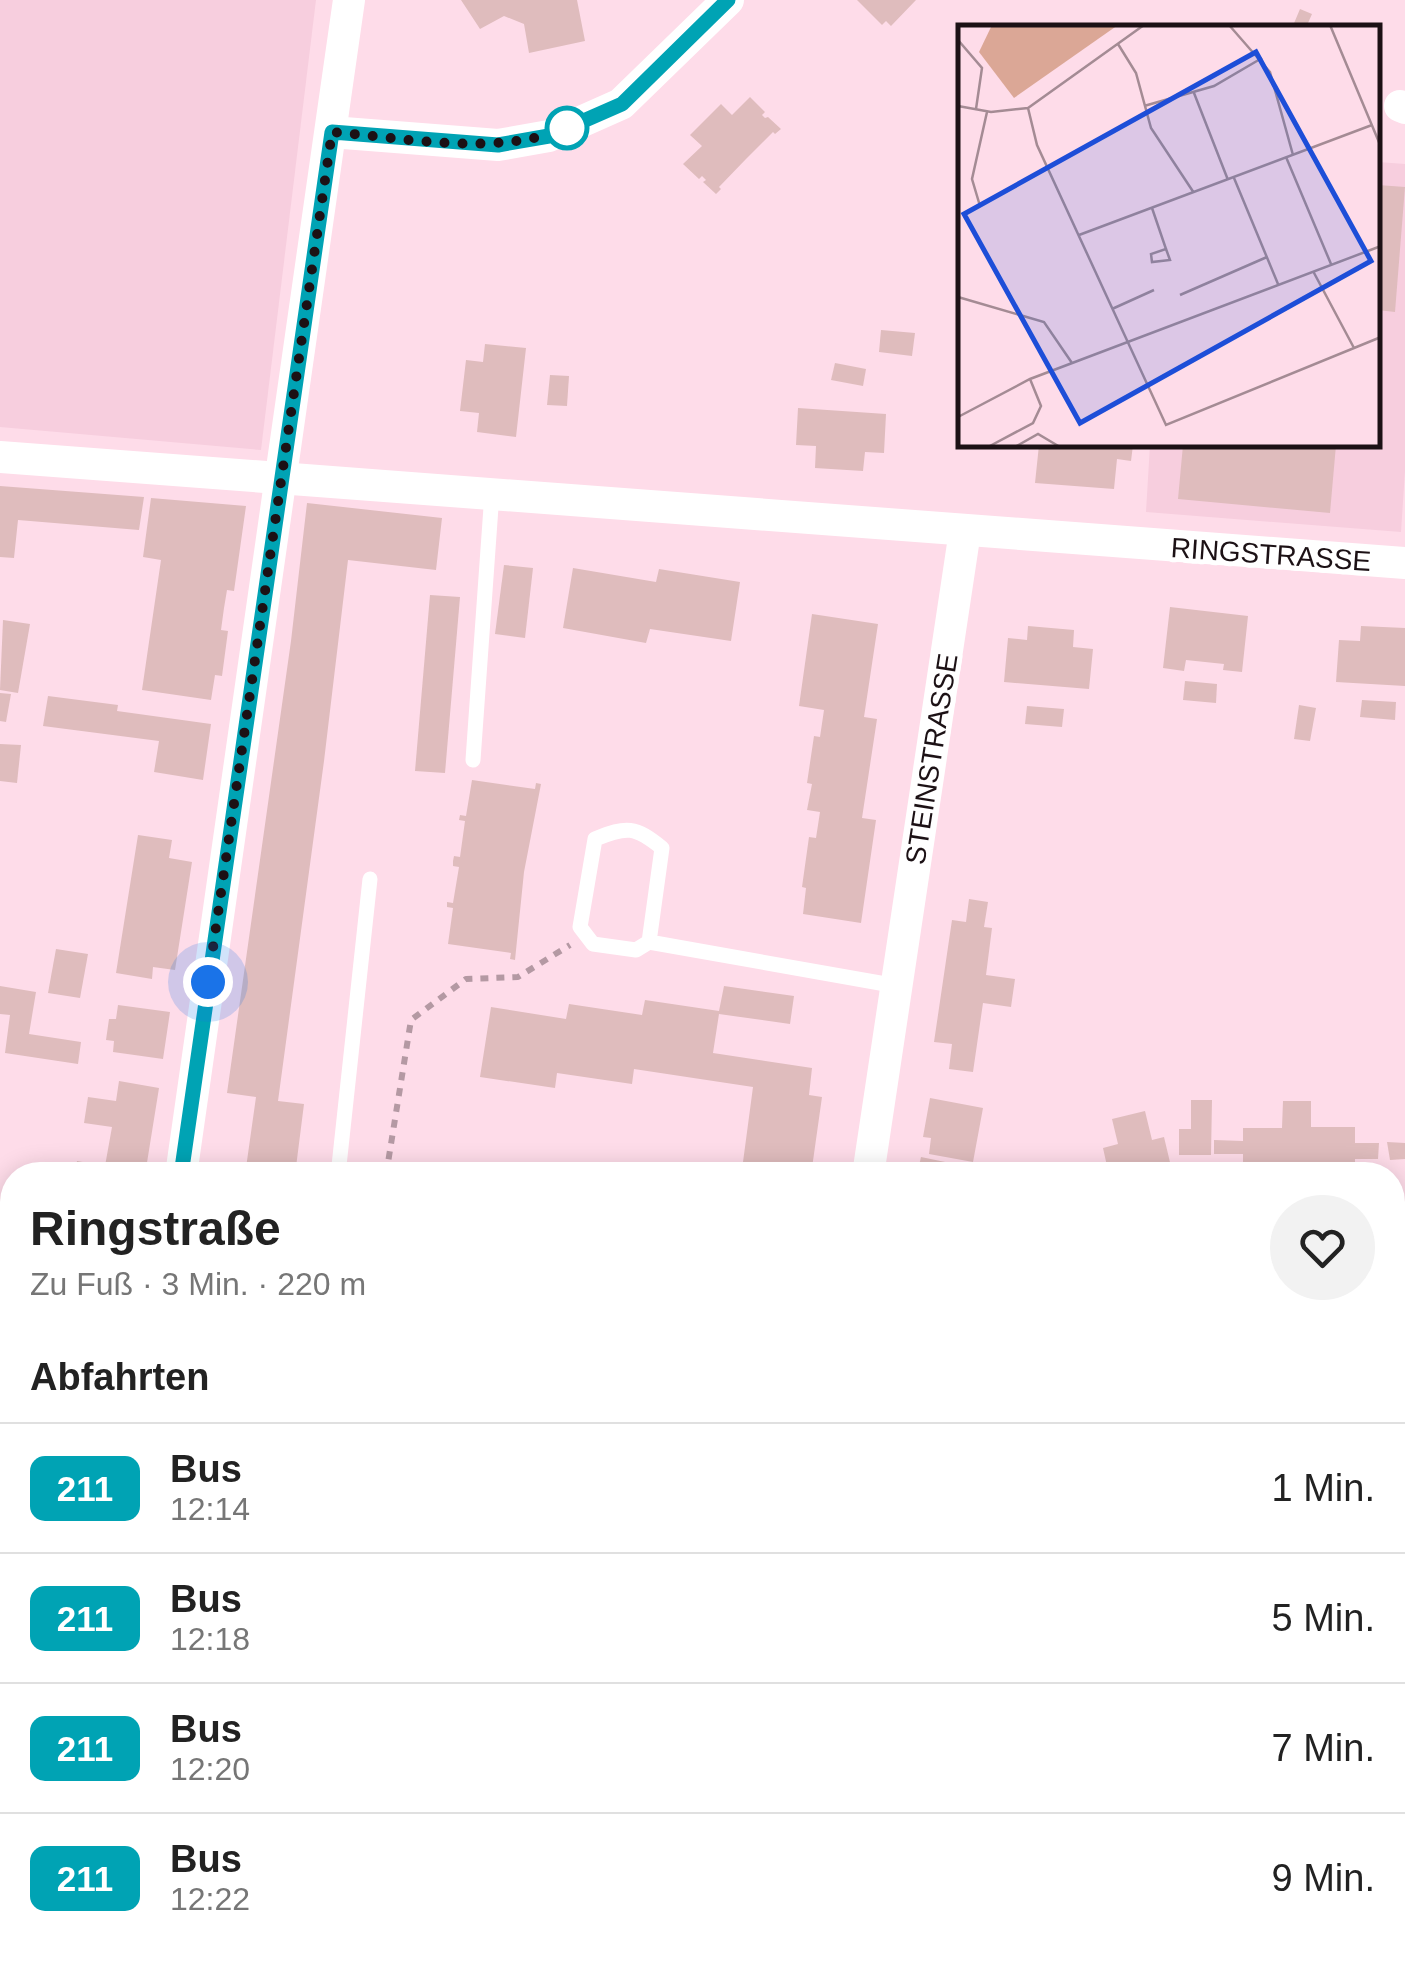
<!DOCTYPE html>
<html lang="de">
<head>
<meta charset="utf-8">
<style>
	:root { --surface:#fff; --page:#f2f2f2; --text:#222; --muted:#767676; --line:#e0e0e0 }
	body { margin:0; font-family:Helvetica,sans-serif; background:var(--page); color:var(--text); height:100vh; display:flex; flex-direction:column; font-size:38px; white-space:nowrap }
	* { box-sizing:border-box; margin:0 }
	p { font-size:32px; color:var(--muted) }
	.icon { flex:none; width:55px; height:55px; fill:none; stroke:currentColor; stroke-width:2; stroke-linecap:round; stroke-linejoin:round }
	.map { position:relative; flex:1; overflow:hidden }
	.sheet { position:absolute; left:0px; top:1162px; width:1405px; height:802px; display:flex; flex-direction:column; background:var(--surface); border-radius:40px 40px 0 0; box-shadow:0 5px 25px #0003 }
	.sheet>* { flex:none }
	.badge { padding:0 20px; border-radius:15px; font-size:35px; line-height:65px }
	.you { position:absolute; width:50px; height:50px; margin:-25px; border:8px solid #fff; border-radius:50%; background:#1a73e8; box-shadow:0 0 0 15px #1a73e833 }
	.map>.badge { position:absolute; translate:-50% -50%; box-shadow:0 0 0 5px #fff }
	h2 { padding:0 30px; font-size:38px; line-height:90px }
	.round { display:grid; place-items:center; flex:none; width:105px; height:105px; border-radius:52px; background:var(--page) }
	.headline { display:flex; align-items:center; justify-content:space-between; height:170px; padding:0 30px }
	h1 { font-size:48px; font-weight:600; line-height:75px }
	ul { padding:0; list-style:none }
	li { display:flex; align-items:center; gap:30px; height:130px; padding:0 30px; border-top:2px solid var(--line) }
	li div { flex:1 }
	li b { display:block; font-size:38px }
	li em { font-style:normal }
	li .badge { min-width:110px; font-weight:700; text-align:center }
	.map>svg:first-child { display:block }
</style>
</head>
<body>
<div class="map">
<svg width="1405" height="1963" viewBox="0 0 1405 1963">
	<rect width="100%" height="100%" fill="#fedce9"/>
	<g fill="#f7cede">
		<polygon points="0,0 316,0 261,450 0,427"/>
		<polygon points="1378,162 1405,164 1405,471 1401,532 1146,512 1150,445 1378,445"/>
	</g>
	<g fill="#dfbcbd">
		<polygon points="461,0 577,0 585,41 529,53 524,24 504,16 480,29"/>
		<polygon points="857,0 916,0 891,26 886,21 882,25"/>
		<polygon points="1300,9 1312,14 1308,23 1319,28 1292,28"/>
		<polygon points="750,97 765,112 762,115 765,118 768,117 781,129 775,134 773,132 746,159 719,187 721,189 716,194 703,182 706,180 702,176 699,179 683,164 702,146 690,135 721,104 732,115"/>
		<polygon points="1378,185 1405,187 1395,312 1378,310"/>
		<polygon points="881,330 915,333 912,356 879,352"/>
		<polygon points="485,344 526,348 516,437 477,432 479,413 460,411 466,360 483,362"/>
		<polygon points="835,363 866,369 863,386 831,380"/>
		<polygon points="550,375 569,376 567,406 547,405"/>
		<polygon points="798,408 886,414 884,453 865,452 863,471 815,468 816,446 796,445"/>
		<polygon points="1039,445 1133,445 1131,461 1117,459 1114,489 1035,483"/>
		<polygon points="1183,445 1336,445 1330,513 1178,499"/>
		<polygon points="0,486 144,497 139,530 18,520 14,558 0,557"/>
		<polygon points="151,498 246,506 234,591 227,590 224,608 221,630 228,631 222,676 215,675 211,700 142,690 161,560 143,557"/>
		<polygon points="307,503 442,518 436,570 348,560 324,761 278,1101 304,1104 295,1175 245,1175 256,1097 227,1093 291,641"/>
		<polygon points="504,565 533,568 525,638 495,634"/>
		<polygon points="573,568 656,582 659,569 740,582 731,641 650,629 646,643 563,628"/>
		<polygon points="430,595 460,597 445,773 415,771"/>
		<polygon points="1170,607 1248,616 1242,672 1223,670 1224,664 1186,660 1184,671 1163,668"/>
		<polygon points="812,614 878,624 864,717 877,719 862,818 876,820 861,923 803,914 806,888 802,887 809,837 816,838 820,812 807,810 812,784 807,783 814,736 820,737 824,710 799,706"/>
		<polygon points="3,620 30,624 18,693 0,690"/>
		<polygon points="1028,626 1074,630 1073,647 1093,649 1089,689 1004,682 1008,638 1027,640"/>
		<polygon points="1361,626 1405,628 1405,686 1336,682 1339,640 1360,641"/>
		<polygon points="1185,681 1217,684 1216,703 1183,700"/>
		<polygon points="0,693 11,694 6,722 0,721"/>
		<polygon points="48,696 118,705 117,711 211,724 203,780 154,772 159,741 43,726"/>
		<polygon points="1362,700 1396,702 1395,720 1360,717"/>
		<polygon points="1299,705 1316,708 1310,741 1294,739"/>
		<polygon points="1027,706 1064,709 1062,727 1025,724"/>
		<polygon points="0,744 21,745 17,783 0,781"/>
		<polygon points="472,780 535,789 536,783 541,784 524,872 515,960 510,959 511,953 448,944 453,908 447,907 447,902 453,903 459,867 453,866 453,861 454,856 460,857 465,821 459,820 460,815 466,816"/>
		<polygon points="138,835 172,840 169,858 192,862 175,970 153,967 152,979 116,973"/>
		<polygon points="969,899 988,902 984,927 992,928 986,975 1015,979 1011,1007 983,1003 973,1072 949,1069 952,1044 934,1042 952,920 966,922"/>
		<polygon points="56,949 88,954 80,998 48,993"/>
		<polygon points="0,986 36,992 29,1034 81,1042 78,1064 5,1053 10,1015 0,1014"/>
		<polygon points="724,986 794,996 790,1024 719,1014 713,1053 812,1068 809,1095 822,1097 811,1175 750,1175 752,1163 743,1162 753,1087 634,1069 632,1084 557,1073 555,1088 480,1077 491,1007 566,1019 569,1004 642,1015 645,1000 719,1011"/>
		<polygon points="118,1005 170,1012 163,1059 113,1052 114,1041 106,1040 109,1019 116,1019"/>
		<polygon points="119,1081 159,1088 145,1175 75,1175 77,1161 105,1166 112,1127 84,1123 88,1097 116,1101"/>
		<polygon points="930,1098 983,1108 973,1162 929,1154 931,1138 923,1137"/>
		<polygon points="1191,1100 1212,1100 1211,1155 1179,1155 1179,1129 1191,1129"/>
		<polygon points="1283,1101 1311,1101 1311,1127 1355,1127 1355,1143 1379,1143 1378,1159 1355,1159 1355,1163 1243,1163 1243,1154 1214,1154 1214,1140 1243,1141 1243,1128 1282,1128"/>
		<polygon points="1145,1111 1152,1140 1164,1137 1173,1175 1109,1175 1103,1148 1118,1144 1112,1119"/>
		<polygon points="1387,1142 1405,1143 1405,1159 1390,1160"/>
		<polygon points="921,1157 950,1163 947,1175 917,1175"/>
		<polygon points="1050,1163 1053,1175 1010,1175 1010,1174"/>
		<polygon points="1392,1262 1405,1265 1394,1312 1392,1311"/>
		<polygon points="0,1374 12,1376 12,1401 0,1399"/>
		<polygon points="0,1645 12,1647 12,1693 4,1692 5,1688 0,1687"/>
		<polygon points="1392,1683 1405,1685 1405,1768 1392,1766"/>
		<polygon points="0,1859 12,1860 12,1952 39,1952 38,1963 0,1963"/>
		<polygon points="106,1952 221,1952 279,1961 104,1963"/>
		<polygon points="280,1952 321,1952 320,1960"/>
		<polygon points="367,1952 415,1952 414,1963 366,1963"/>
		<polygon points="448,1952 508,1952 507,1963 447,1963"/>
		<polygon points="540,1952 575,1952 573,1963 539,1963"/>
		<polygon points="819,1952 835,1952 833,1963 816,1963"/>
		<polygon points="959,1953 985,1963 932,1963 935,1954 955,1962"/>
	</g>
	<g fill="none" stroke-linecap="round" stroke-linejoin="round">
		<polyline stroke="#b499a3" stroke-width="6" stroke-dasharray="8 8" stroke-linecap="butt" points="386,1175 411,1020 466,979 518,977 570,945"/>
		<g stroke="#fff" stroke-width="15">
			<polyline points="473,760 492,493"/>
			<path d="M 649,942 L 636,950 L 593,944 L 580,927 L 595,839 C 627,826 635,826 662,848 L 649,942 L 897,986"/>
			<polyline points="338,1175 370,879"/>
		</g>
		<g stroke="#fff" stroke-width="32">
			<polyline points="1400,106 1405,108"/>
			<polyline points="331,132 498,145 549,136 621,104 728,0"/>
			<polyline points="0,457 1405,563"/>
			<polyline points="181,1175 349,0"/>
			<polyline points="868,1175 965,531"/>
			<polyline points="1392,1219 1405,1222"/>
			<polyline points="1392,1449 1405,1404"/>
			<polyline points="0,1622 12,1623"/>
			<polyline points="1125,1952 1160,1963"/>
			<polyline points="1354,1952 1355,1963"/>
			<polyline points="66,1963 67,1952"/>
			<polyline points="757,1963 758,1952"/>
		</g>
	</g>
	<g fill="none" stroke-linecap="round" stroke-linejoin="round">
		<g stroke="#fff" stroke-width="22">
			<polyline id="line" points="181,1175 332,132 498,145 549,136 622,104 728,0"/>
		</g>
		<use href="#line" stroke="#00a3b4" stroke-width="15"/>
		<path stroke="#1c1115" stroke-width="10" stroke-dasharray="0 18" d="M 208,982 L 332,132 C 406,138 496,157 567,128"/>
	</g>
	<circle fill="#fff" stroke="#00a3b4" stroke-width="5" cx="567" cy="128" r="20"/>
	<g text-anchor="middle" stroke-width="10" stroke-linejoin="round" paint-order="stroke">
		<g font-size="28" fill="#1c1115" stroke="#fff">
			<text transform="translate(1271 554) rotate(4)" y="10">RINGSTRASSE</text>
			<text transform="translate(931 759) rotate(-81)" y="10">STEINSTRASSE</text>
		</g>
	</g>
	<g transform="translate(958 25)">
		<rect width="422" height="422" fill="#fedce9"/>
		<path d="M 34,0 L 160,0 L 56,73 L 21,27 Z" fill="#dba796"/>
		<path fill="none" stroke="#a48b94" stroke-width="2.5" d="M 271,0 L 312,47 L 335,130M 372,0 L 423,122M 0,15 L 24,43 L 18,84M 160,19 L 178,48 L 193,103 L 236,168M 236,68 L 270,155M 0,81 L 33,87 L 70,83 L 186,0M 186,81 L 256,61 L 304,33M 70,83 L 79,120 L 208,400 L 423,312M 328,132 L 373,239M 276,153 L 320,259M 22,181 L 14,154 L 29,87M 194,183 L 208,224 L 193,229 L 194,237 L 212,235 L 208,224M 121,210 L 414,100M 355,246 L 396,323M 222,270 L 309,232M 0,272 L 86,297 L 114,338M 154,284 L 196,265M 0,392 L 72,354 L 423,221M 30,422 L 75,398 L 83,381 L 72,354M 57,422 L 80,409 L 102,422"/>
		<path fill="#1d4ed8" fill-opacity="0.15" stroke="#1d4ed8" stroke-width="5" d="M 298,27 L 413,236 L 122,398 L 6,189 Z"/>
		<rect width="422" height="422" fill="none" stroke="#1c1115" stroke-width="5"/>
	</g>
</svg>
<div class="you" style="left:208px;top:982px"></div>
<section class="sheet">
<div class="headline"><div><h1>Ringstraße</h1><p>Zu Fuß · 3 Min. · 220 m</p></div><a class="round"><svg class="icon" aria-label="heart" viewBox="0 0 24 24"><path d="M12 20l-8-8c-3-5 5-10 8-4 3-6 11-1 8 4z"/></svg></a></div>
<h2>Abfahrten</h2>
<ul>
<li><span class="badge" style="background:#00a3b4;color:#fff">211</span><div><b>Bus</b><p>12:14</p></div><em>1 Min.</em></li>
<li><span class="badge" style="background:#00a3b4;color:#fff">211</span><div><b>Bus</b><p>12:18</p></div><em>5 Min.</em></li>
<li><span class="badge" style="background:#00a3b4;color:#fff">211</span><div><b>Bus</b><p>12:20</p></div><em>7 Min.</em></li>
<li><span class="badge" style="background:#00a3b4;color:#fff">211</span><div><b>Bus</b><p>12:22</p></div><em>9 Min.</em></li>
</ul>
</section>
</div>
</body>
</html>
